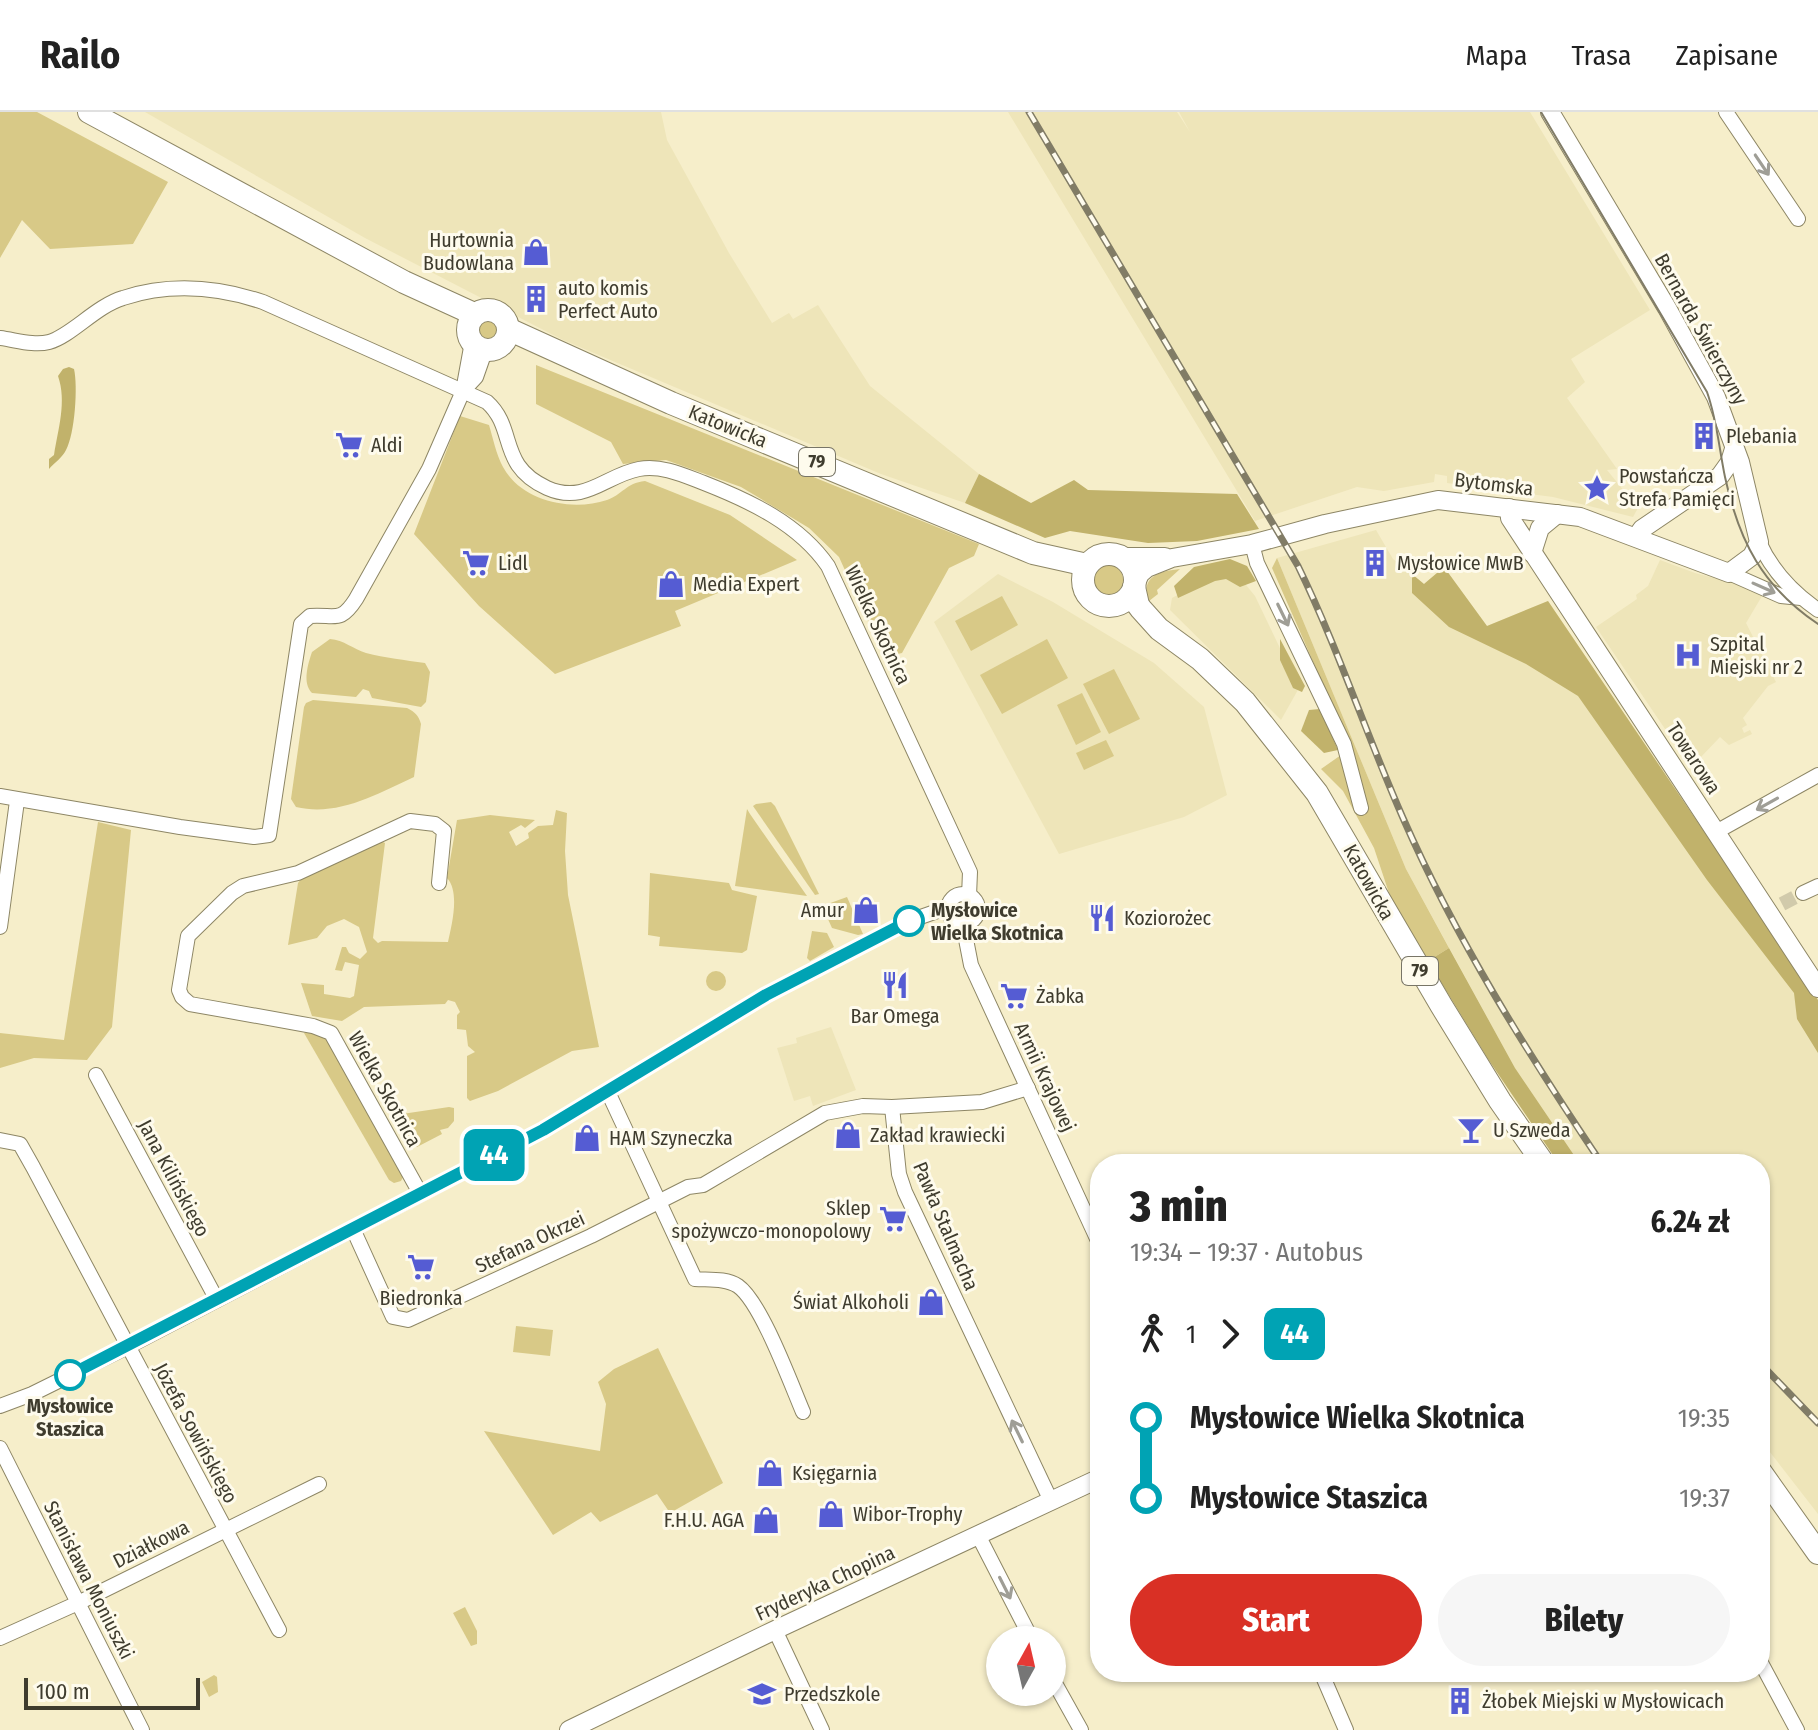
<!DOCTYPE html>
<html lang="pl">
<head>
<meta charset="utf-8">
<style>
	:root { --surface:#fff; --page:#f6f6f6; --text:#222; --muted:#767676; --line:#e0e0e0; --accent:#d93025 }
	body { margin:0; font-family:"Fira Sans Condensed",sans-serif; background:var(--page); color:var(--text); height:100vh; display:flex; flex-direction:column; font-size:30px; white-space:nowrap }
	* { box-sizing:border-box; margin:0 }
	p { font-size:26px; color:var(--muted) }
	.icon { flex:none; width:44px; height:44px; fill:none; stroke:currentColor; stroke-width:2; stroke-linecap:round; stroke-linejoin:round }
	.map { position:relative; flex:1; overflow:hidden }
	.panel { position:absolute; left:1090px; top:1042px; width:680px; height:528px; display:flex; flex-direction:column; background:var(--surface); border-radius:32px; box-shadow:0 2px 6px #0004 }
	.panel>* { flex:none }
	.badge { padding:0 16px; border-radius:12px; font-size:28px; line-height:52px }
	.needle { width:52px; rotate:8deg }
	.controls { position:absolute; left:986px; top:1514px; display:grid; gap:16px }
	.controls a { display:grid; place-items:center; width:80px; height:80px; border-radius:50%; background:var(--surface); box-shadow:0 2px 6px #0004; font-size:40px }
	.scale { position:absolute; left:24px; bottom:20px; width:176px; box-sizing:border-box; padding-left:8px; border:4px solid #3f3c2e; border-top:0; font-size:22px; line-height:28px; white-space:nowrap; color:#3f3c2e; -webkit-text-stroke:6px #fefbed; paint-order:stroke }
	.map>.badge { position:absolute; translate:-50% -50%; box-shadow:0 0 0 4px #fff }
	.legs { display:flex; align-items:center; gap:12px; height:88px; padding:0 40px; font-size:26px }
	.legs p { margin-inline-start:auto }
	.overview { display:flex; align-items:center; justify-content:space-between; height:136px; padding:0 40px }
	h1 { font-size:44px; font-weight:800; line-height:60px }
	.action { display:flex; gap:16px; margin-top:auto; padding:16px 40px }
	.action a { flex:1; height:92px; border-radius:48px; background:var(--accent); color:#fff; font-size:32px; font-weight:800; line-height:92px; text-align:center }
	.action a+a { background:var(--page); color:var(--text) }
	ul { padding:0 40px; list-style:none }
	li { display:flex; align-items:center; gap:28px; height:80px; font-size:30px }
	li i { display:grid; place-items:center; width:12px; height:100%; margin:0 10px; background:currentColor }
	li i::after { content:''; width:20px; height:20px; margin:-10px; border:6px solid; border-radius:50%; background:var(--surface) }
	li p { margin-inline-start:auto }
	li:first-child i { background:linear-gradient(#0000 50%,currentColor 0) }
	li:last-child i { background:linear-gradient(currentColor 50%,#0000 0) }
	header { display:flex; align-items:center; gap:48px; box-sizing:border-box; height:112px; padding:0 40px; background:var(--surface); border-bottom:2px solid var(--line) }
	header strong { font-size:38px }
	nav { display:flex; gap:44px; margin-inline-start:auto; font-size:28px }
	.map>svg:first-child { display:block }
</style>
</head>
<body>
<header>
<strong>Railo</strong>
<nav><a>Mapa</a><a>Trasa</a><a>Zapisane</a></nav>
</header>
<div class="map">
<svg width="1818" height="1618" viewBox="0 0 1818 1618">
	<rect width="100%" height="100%" fill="#f6eeca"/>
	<g fill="#eee5b9">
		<polygon points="145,0 661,0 667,28 729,141 772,211 789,201 793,207 818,193 870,274 979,362 965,391 881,362 563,228 365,126"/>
		<polygon points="1008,0 1177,0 1190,20 1179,0 1530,0 1650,198 1571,247 1585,270 1567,286 1617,357 1607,358 1638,396 1633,405 1553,385 1447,371 1447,364 1435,362 1434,370 1384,379 1357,375 1255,409"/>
		<polygon points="1376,418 1393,447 1424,472 1444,455 1487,514 1548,489 1818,888 1818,1402 1766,1335 1760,1311 1760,1052 1580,1052 1515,956 1406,757 1277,446"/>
		<polygon points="1660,448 1695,461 1733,471 1762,484 1746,511 1776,570 1768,574 1743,606 1747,613 1742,616 1744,621 1750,618 1752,622 1729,633 1720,625 1699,647 1690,637 1682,642 1596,515 1637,487 1636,483 1648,474"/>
		<polygon points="1218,461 1242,468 1255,484 1299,576 1281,608 1170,498 1172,486"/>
		<polygon points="998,462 1053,490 1154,551 1204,595 1227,683 1184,705 1059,742 934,510"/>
		<polygon points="831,915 856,978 813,994 810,984 794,989 777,936 797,931 796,926"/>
	</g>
	<g fill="#d8c987">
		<polygon points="0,0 37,0 168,70 133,132 50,137 22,108 0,146"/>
		<circle cx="487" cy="217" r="10"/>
		<polygon points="536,253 979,432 974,444 949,456 902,541 884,545 839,445 809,416 741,375 666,348 623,352 611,330 536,292"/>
		<path d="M 460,304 L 489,313 C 493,326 496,342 503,355 C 521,389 571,400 607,388 C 622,383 626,371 645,369 L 730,403 L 797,448 L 675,499 L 681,514 L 555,562 L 479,494 L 414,422 Z"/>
		<polygon points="1277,446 1406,757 1449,836 1428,849 1390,784 1374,736 1343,679 1321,657 1351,636 1272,456"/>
		<circle cx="1107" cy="468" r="16"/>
		<path d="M 1180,457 L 1157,478 L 1158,482 L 1149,489 C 1139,464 1161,459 1180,457 Z"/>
		<polygon points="1002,484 1018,513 971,539 955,509"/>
		<path d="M 330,527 C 344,528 353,537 366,541 C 385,546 405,548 425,551 L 430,560 L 426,590 L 421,595 L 372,586 L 369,579 L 363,577 L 356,585 L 312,581 C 302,571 308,552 312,540 Z"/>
		<polygon points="1047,527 1068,566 1002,602 980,563"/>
		<polygon points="1114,557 1140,607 1109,622 1083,572"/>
		<polygon points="1082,581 1101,620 1076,633 1057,593"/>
		<path d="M 313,588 L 407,596 C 415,600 419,604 421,612 L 414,665 C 377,682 338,705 296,695 L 291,687 L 304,595 L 306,591 Z"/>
		<polygon points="1106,628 1114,644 1084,658 1076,641"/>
		<polygon points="771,690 775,694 819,782 815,783 753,694 756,692"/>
		<polygon points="747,697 750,702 807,784 735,774"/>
		<path d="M 556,698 L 567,701 L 565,739 L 568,783 L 599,935 L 572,939 L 498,979 L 470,989 L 467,986 L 467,944 L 475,940 L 468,934 L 466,918 L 457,917 L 457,903 L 460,900 L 455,890 L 448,888 L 445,892 L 364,895 L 342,909 L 312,904 L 301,871 L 324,873 L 324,882 L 350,886 L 354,884 L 359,853 L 345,850 L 342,859 L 335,858 L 342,835 L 346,835 L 349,841 L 360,847 L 367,840 L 359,815 L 344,807 L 327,814 L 317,826 L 288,833 L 298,771 L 301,767 L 381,729 L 385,731 L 373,826 L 378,831 L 382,829 L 448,830 C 452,812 460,780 447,766 L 457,708 L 490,703 L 535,708 L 525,716 L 521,713 L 509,720 L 516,734 L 529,726 L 528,721 L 538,714 L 553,713 Z"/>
		<polygon points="98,710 131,718 112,915 87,948 34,946 0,956 0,921 64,928"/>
		<polygon points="650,761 729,771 732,778 757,784 747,838 742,841 659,834 660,825 648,823"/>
		<polygon points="847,785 863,822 858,823 832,816 822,794"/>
		<polygon points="812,819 827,821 834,835 810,849 807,846"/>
		<circle cx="716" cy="869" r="10"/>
		<polygon points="310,918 330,928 403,1065 401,1069 394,1071 389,1068 304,921"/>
		<polygon points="449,995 454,996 454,1009 448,1016 440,1018 442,1022 417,1035 413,1034 402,1012 402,1002"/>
		<polygon points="516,1214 553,1218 550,1244 513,1240"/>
		<polygon points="658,1236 723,1371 670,1401 657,1382 600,1410 591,1400 553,1423 484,1319 600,1339 606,1292 598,1270 614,1257"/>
		<polygon points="465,1495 477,1519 477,1532 471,1534 453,1501"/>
		<polygon points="214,1563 217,1565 218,1580 209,1585 202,1570"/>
	</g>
	<g fill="#c1b26b">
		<path d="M 69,255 L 74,257 C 78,274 75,322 66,338 C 63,345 54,351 49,357 L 49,347 L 54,343 C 58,317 67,290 58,264 L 63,257 Z"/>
		<polygon points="979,362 1031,391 1074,368 1088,378 1237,382 1259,417 1197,429 1148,431 1070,419 1045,426 965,391"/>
		<polygon points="1230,447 1247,454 1256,469 1240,475 1226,467 1215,469 1178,486 1174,474 1194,455"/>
		<polygon points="1444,455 1487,514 1548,489 1818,888 1818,941 1797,907 1794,881 1707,768 1578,584 1526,552 1449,515 1412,481 1412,462 1424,472"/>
		<polygon points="1280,527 1305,574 1302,580 1293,576 1280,548"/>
		<polygon points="1320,597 1338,638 1324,641 1301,619 1309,598"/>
		<polygon points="1449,836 1515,956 1580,1052 1559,1052 1488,947 1428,849"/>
	</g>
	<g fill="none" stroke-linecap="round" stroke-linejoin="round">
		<polyline stroke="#d1caab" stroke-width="14" stroke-dasharray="14 7" stroke-linecap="butt" points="1782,792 1803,781"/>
		<g stroke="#8d8665" stroke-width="16">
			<g id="minor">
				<polyline points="1726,0 1798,107"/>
				<path d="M 0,226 C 16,228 34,234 49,230 C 71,224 96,194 123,186 C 169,171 218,175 263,190 L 487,290 C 517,317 497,353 547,376 C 585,393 606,363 639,357 C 662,353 683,363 704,371 C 750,389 799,412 828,454 L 970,760 L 969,784"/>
				<polyline points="463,279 476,265 483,245 490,238"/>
				<path d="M 1759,430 C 1772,459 1792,480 1818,498"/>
				<polyline points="1252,432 1257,451 1344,632 1361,696"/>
				<polyline points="1729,461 1781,484 1801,486"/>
				<path d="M 0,684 L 180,715 L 254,725 L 269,723 L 301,512 L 310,504 C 335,502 340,512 356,487 L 429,357 L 463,279 L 472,230"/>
				<polyline points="1716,720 1818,663"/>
				<polyline points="1803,781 1818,774"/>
				<circle cx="963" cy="797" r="15"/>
				<polyline points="963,812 971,853 1100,1133"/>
				<polyline points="0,815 17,689"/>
				<polyline points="96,963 217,1188"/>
				<path d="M 608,980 L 695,1167 C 709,1168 726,1166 738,1174 C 761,1190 791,1272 803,1300"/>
				<polyline points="892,995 899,1062 905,1080 1051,1389"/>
				<polyline points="0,1028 20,1032 33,1055 279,1518"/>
				<polyline points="420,1081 331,921 313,914 190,892 182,885 179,878 188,824 232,781 243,774 298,761 410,709 435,712 444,719 439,771"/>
				<polyline points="353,1117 393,1205 408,1208 591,1124 688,1075 703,1073 825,1001 863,994 892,995 982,990 1028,976"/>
				<polyline points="0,1294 32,1282 127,1235 543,1018 766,883 909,809 949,795"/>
				<polyline points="0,1336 142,1618"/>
				<polyline points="978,1423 1032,1528"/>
				<polyline points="775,1518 822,1618"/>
				<polyline points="0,1526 78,1491 319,1372"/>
				<polyline points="1760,1549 1797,1618"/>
				<polyline points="1321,1560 1346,1618"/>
				<polyline points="1052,1566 1081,1618"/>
			</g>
		</g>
		<g stroke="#8d8665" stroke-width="20">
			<g id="tertiary">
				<polyline points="1509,396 1510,406 1818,876"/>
				<polyline points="1637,424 1642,417 1720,364 1730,350 1734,337"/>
				<polyline points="1532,441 1540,416 1557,402"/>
				<polyline points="1122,445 1165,445"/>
				<polyline points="1134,475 1140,462 1147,456 1172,446 1252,432 1325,412 1438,388 1580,405 1729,461 1752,444 1759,430 1740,350 1716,285 1667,196 1550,0"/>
				<polyline points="569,1618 775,1518 1100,1366"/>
			</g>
		</g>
		<g stroke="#8d8665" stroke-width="24">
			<g id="primary">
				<polyline points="89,0 404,170 474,202"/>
				<circle cx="488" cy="218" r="20"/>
				<polyline points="508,217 671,291 1033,441 1087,453"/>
				<circle cx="1109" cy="468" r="26"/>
				<polyline points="1134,475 1138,493 1141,497 1159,517 1200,547 1245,590 1317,681 1441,893 1500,989 1544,1052"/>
				<polyline points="1760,1359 1818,1441"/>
			</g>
		</g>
		<use href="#minor" stroke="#fff" stroke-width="14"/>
		<use href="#tertiary" stroke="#fff" stroke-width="18"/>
		<use href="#primary" stroke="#fff" stroke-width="22"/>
		<path stroke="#817c66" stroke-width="2" d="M 1541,0 L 1707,280 C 1717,308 1719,336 1725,365 C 1739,430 1763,475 1818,512"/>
		<g stroke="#817c66" stroke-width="7">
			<g id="rail">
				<path d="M 1029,0 L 1298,454 C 1338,536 1366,622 1403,706 C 1456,827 1528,942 1602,1052"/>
				<polyline points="1760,1251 1818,1311"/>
			</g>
		</g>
		<use href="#rail" stroke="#fefbed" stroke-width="4" stroke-dasharray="12" stroke-linecap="butt"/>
	</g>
	<defs><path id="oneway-shaft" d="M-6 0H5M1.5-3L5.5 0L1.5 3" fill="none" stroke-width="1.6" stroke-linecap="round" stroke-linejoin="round" transform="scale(2)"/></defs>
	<g stroke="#9f9e96">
		<use href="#oneway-shaft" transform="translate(1762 53) rotate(56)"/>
		<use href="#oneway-shaft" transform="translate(1764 476) rotate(24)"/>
		<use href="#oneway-shaft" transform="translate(1283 503) rotate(64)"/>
		<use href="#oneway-shaft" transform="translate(1767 692) rotate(151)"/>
		<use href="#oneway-shaft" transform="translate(1017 1319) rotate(-116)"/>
		<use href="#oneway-shaft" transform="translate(1005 1476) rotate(63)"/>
	</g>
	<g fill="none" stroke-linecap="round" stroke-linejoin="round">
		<g stroke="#fff" stroke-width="18">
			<polyline id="line-1" points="70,1263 543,1018 766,883 909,809"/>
		</g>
		<use href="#line-1" stroke="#00a3b4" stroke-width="12"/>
	</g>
	<defs>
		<g id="shop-bare" transform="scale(2.16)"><path d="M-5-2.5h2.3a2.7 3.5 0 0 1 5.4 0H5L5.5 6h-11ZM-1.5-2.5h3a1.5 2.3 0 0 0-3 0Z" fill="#555cd3" stroke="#fefbed" stroke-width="2.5" paint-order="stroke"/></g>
		<g id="building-bare" transform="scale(2.16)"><path d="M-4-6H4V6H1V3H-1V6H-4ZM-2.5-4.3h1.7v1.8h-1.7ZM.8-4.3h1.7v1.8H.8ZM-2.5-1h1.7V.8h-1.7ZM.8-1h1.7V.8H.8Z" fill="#555cd3" stroke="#fefbed" stroke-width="2.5" paint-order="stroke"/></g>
		<g id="supermarket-bare" transform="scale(2.16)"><path d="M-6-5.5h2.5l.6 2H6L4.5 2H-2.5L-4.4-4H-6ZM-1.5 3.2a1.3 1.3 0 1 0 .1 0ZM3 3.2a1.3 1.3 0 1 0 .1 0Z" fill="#555cd3" stroke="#fefbed" stroke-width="2.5" paint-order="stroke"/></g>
		<g id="sight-bare" transform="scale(2.16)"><path d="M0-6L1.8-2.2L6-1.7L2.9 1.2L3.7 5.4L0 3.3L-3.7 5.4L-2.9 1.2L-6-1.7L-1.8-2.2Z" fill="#555cd3" stroke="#fefbed" stroke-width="2.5" paint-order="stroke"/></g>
		<g id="hospital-bare" transform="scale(2.16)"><path d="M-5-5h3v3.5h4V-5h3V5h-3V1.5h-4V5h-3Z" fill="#555cd3" stroke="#fefbed" stroke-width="2.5" paint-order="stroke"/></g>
		<g id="restaurant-bare" transform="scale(2.16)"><path d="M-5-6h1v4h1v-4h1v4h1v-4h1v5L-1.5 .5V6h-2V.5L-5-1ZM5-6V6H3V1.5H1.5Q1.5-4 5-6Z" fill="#555cd3" stroke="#fefbed" stroke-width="2.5" paint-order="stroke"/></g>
		<g id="bar-bare" transform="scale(2.16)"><path d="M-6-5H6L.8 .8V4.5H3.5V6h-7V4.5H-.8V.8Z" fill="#555cd3" stroke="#fefbed" stroke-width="2.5" paint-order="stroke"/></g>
		<g id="school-bare" transform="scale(2.16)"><path d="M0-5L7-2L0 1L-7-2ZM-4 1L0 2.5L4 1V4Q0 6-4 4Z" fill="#555cd3" stroke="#fefbed" stroke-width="2.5" paint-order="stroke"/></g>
	</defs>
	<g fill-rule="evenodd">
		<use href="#shop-bare" x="536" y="140"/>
		<use href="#building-bare" x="536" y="187"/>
		<use href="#building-bare" x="1704" y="324"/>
		<use href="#supermarket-bare" x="349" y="333"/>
		<use href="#sight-bare" x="1597" y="376"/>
		<use href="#supermarket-bare" x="476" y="451"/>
		<use href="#building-bare" x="1375" y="451"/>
		<use href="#shop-bare" x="671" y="472"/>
		<use href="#hospital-bare" x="1688" y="543"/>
		<use href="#shop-bare" x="866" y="798"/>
		<use href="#restaurant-bare" x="1102" y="806"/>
		<use href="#restaurant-bare" x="895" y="873"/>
		<use href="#supermarket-bare" x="1014" y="884"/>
		<use href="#bar-bare" x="1471" y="1018"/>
		<use href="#shop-bare" x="848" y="1023"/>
		<use href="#shop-bare" x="587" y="1026"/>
		<use href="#supermarket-bare" x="893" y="1107"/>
		<use href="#supermarket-bare" x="421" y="1155"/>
		<use href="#shop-bare" x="931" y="1190"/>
		<use href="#shop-bare" x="770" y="1361"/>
		<use href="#shop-bare" x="831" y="1402"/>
		<use href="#shop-bare" x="766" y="1408"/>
		<use href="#school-bare" x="762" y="1582"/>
		<use href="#building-bare" x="1460" y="1589"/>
	</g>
	<g fill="#fff" stroke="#00a3b4" stroke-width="4">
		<circle cx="909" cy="809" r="14"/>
		<circle cx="70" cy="1263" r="14"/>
	</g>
	<g text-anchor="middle" stroke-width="6" stroke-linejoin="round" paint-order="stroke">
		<g fill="#fefbed" stroke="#787567" stroke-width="2">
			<rect x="799" y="336" width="36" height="28" rx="6"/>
			<rect x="1402" y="845" width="36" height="28" rx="6"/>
		</g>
		<g font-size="18" font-weight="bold" fill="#3f3c2e">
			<text x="817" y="356">79</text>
			<text x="1420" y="865">79</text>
		</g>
		<g font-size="20" fill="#3f3c2e" stroke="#fefbed" text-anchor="start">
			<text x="514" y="135" text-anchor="end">Hurtownia<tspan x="514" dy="23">Budowlana</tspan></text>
			<text x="558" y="183">auto komis<tspan x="558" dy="23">Perfect Auto</tspan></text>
			<text x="1726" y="331">Plebania</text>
			<text x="371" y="340">Aldi</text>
			<text x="1619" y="371">Powstańcza<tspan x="1619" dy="23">Strefa Pamięci</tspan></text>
			<text x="498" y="458">Lidl</text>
			<text x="1397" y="458">Mysłowice MwB</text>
			<text x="693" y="479">Media Expert</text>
			<text x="1710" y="539">Szpital<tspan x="1710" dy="23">Miejski nr 2</tspan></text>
			<text x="844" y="805" text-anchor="end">Amur</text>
			<text x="1124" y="813">Koziorożec</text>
			<text x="1036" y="891">Żabka</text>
			<text x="895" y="911" text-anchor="middle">Bar Omega</text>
			<text x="1493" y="1025">U Szweda</text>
			<text x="870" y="1030">Zakład krawiecki</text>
			<text x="609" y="1033">HAM Szyneczka</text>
			<text x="871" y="1103" text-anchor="end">Sklep<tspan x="871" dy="23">spożywczo-monopolowy</tspan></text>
			<text x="421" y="1193" text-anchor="middle">Biedronka</text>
			<text x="909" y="1197" text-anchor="end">Świat Alkoholi</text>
			<text x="792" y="1368">Księgarnia</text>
			<text x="853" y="1409">Wibor-Trophy</text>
			<text x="744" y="1415" text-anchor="end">F.H.U. AGA</text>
			<text x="784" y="1589">Przedszkole</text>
			<text x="1482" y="1596">Żłobek Miejski w Mysłowicach</text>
		</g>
		<g font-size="20" fill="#3f3c2e" stroke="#fefbed">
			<text transform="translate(1701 217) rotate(61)" y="7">Bernarda Świerczyny</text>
			<text transform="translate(728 314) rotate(22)" y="7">Katowicka</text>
			<text transform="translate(1494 372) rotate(7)" y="7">Bytomska</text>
			<text transform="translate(878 513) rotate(65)" y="7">Wielka Skotnica</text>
			<text transform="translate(1694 646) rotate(57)" y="7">Towarowa</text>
			<text transform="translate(1369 770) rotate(61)" y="7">Katowicka</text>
			<text transform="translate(1045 965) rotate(65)" y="7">Armii Krajowej</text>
			<text transform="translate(385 977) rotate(61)" y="7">Wielka Skotnica</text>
			<text transform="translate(174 1066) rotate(62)" y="7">Jana Kilińskiego</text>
			<text transform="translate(946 1114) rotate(67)" y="7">Pawła Stalmacha</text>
			<text transform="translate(530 1130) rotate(-25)" y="7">Stefana Okrzei</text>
			<text transform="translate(196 1321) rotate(62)" y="7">Józefa Sowińskiego</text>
			<text transform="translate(151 1432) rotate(-27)" y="7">Działkowa</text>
			<text transform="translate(89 1468) rotate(63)" y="7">Stanisława Moniuszki</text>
			<text transform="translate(825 1471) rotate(-25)" y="7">Fryderyka Chopina</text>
		</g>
		<g font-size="20" font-weight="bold" fill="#3f3c2e" stroke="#fefbed" text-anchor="start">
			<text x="931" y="805">Mysłowice<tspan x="931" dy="23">Wielka Skotnica</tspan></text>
			<text x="70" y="1301" text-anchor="middle">Mysłowice<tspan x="70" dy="23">Staszica</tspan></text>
		</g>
	</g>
</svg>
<div class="controls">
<a><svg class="needle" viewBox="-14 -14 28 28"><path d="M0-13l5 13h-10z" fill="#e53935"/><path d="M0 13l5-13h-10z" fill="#767676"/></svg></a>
</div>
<div class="scale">100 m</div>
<b class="badge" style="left:494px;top:1043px;background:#00a3b4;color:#fff">44</b>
<section class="panel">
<div class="overview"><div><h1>3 min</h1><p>19:34 – 19:37 · Autobus</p></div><b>6.24 zł</b></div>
<div class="legs"><svg class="icon" aria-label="walk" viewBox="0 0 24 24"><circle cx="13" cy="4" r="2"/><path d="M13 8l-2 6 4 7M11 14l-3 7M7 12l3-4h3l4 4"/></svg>1<svg class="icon" aria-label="forward" viewBox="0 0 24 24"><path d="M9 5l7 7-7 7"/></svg><b class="badge" style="background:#00a3b4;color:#fff">44</b></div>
<ul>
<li><i style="color:#00a3b4"></i><b>Mysłowice Wielka Skotnica</b><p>19:35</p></li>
<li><i style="color:#00a3b4"></i><b>Mysłowice Staszica</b><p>19:37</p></li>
</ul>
<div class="action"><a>Start</a><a>Bilety</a></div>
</section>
</div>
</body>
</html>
